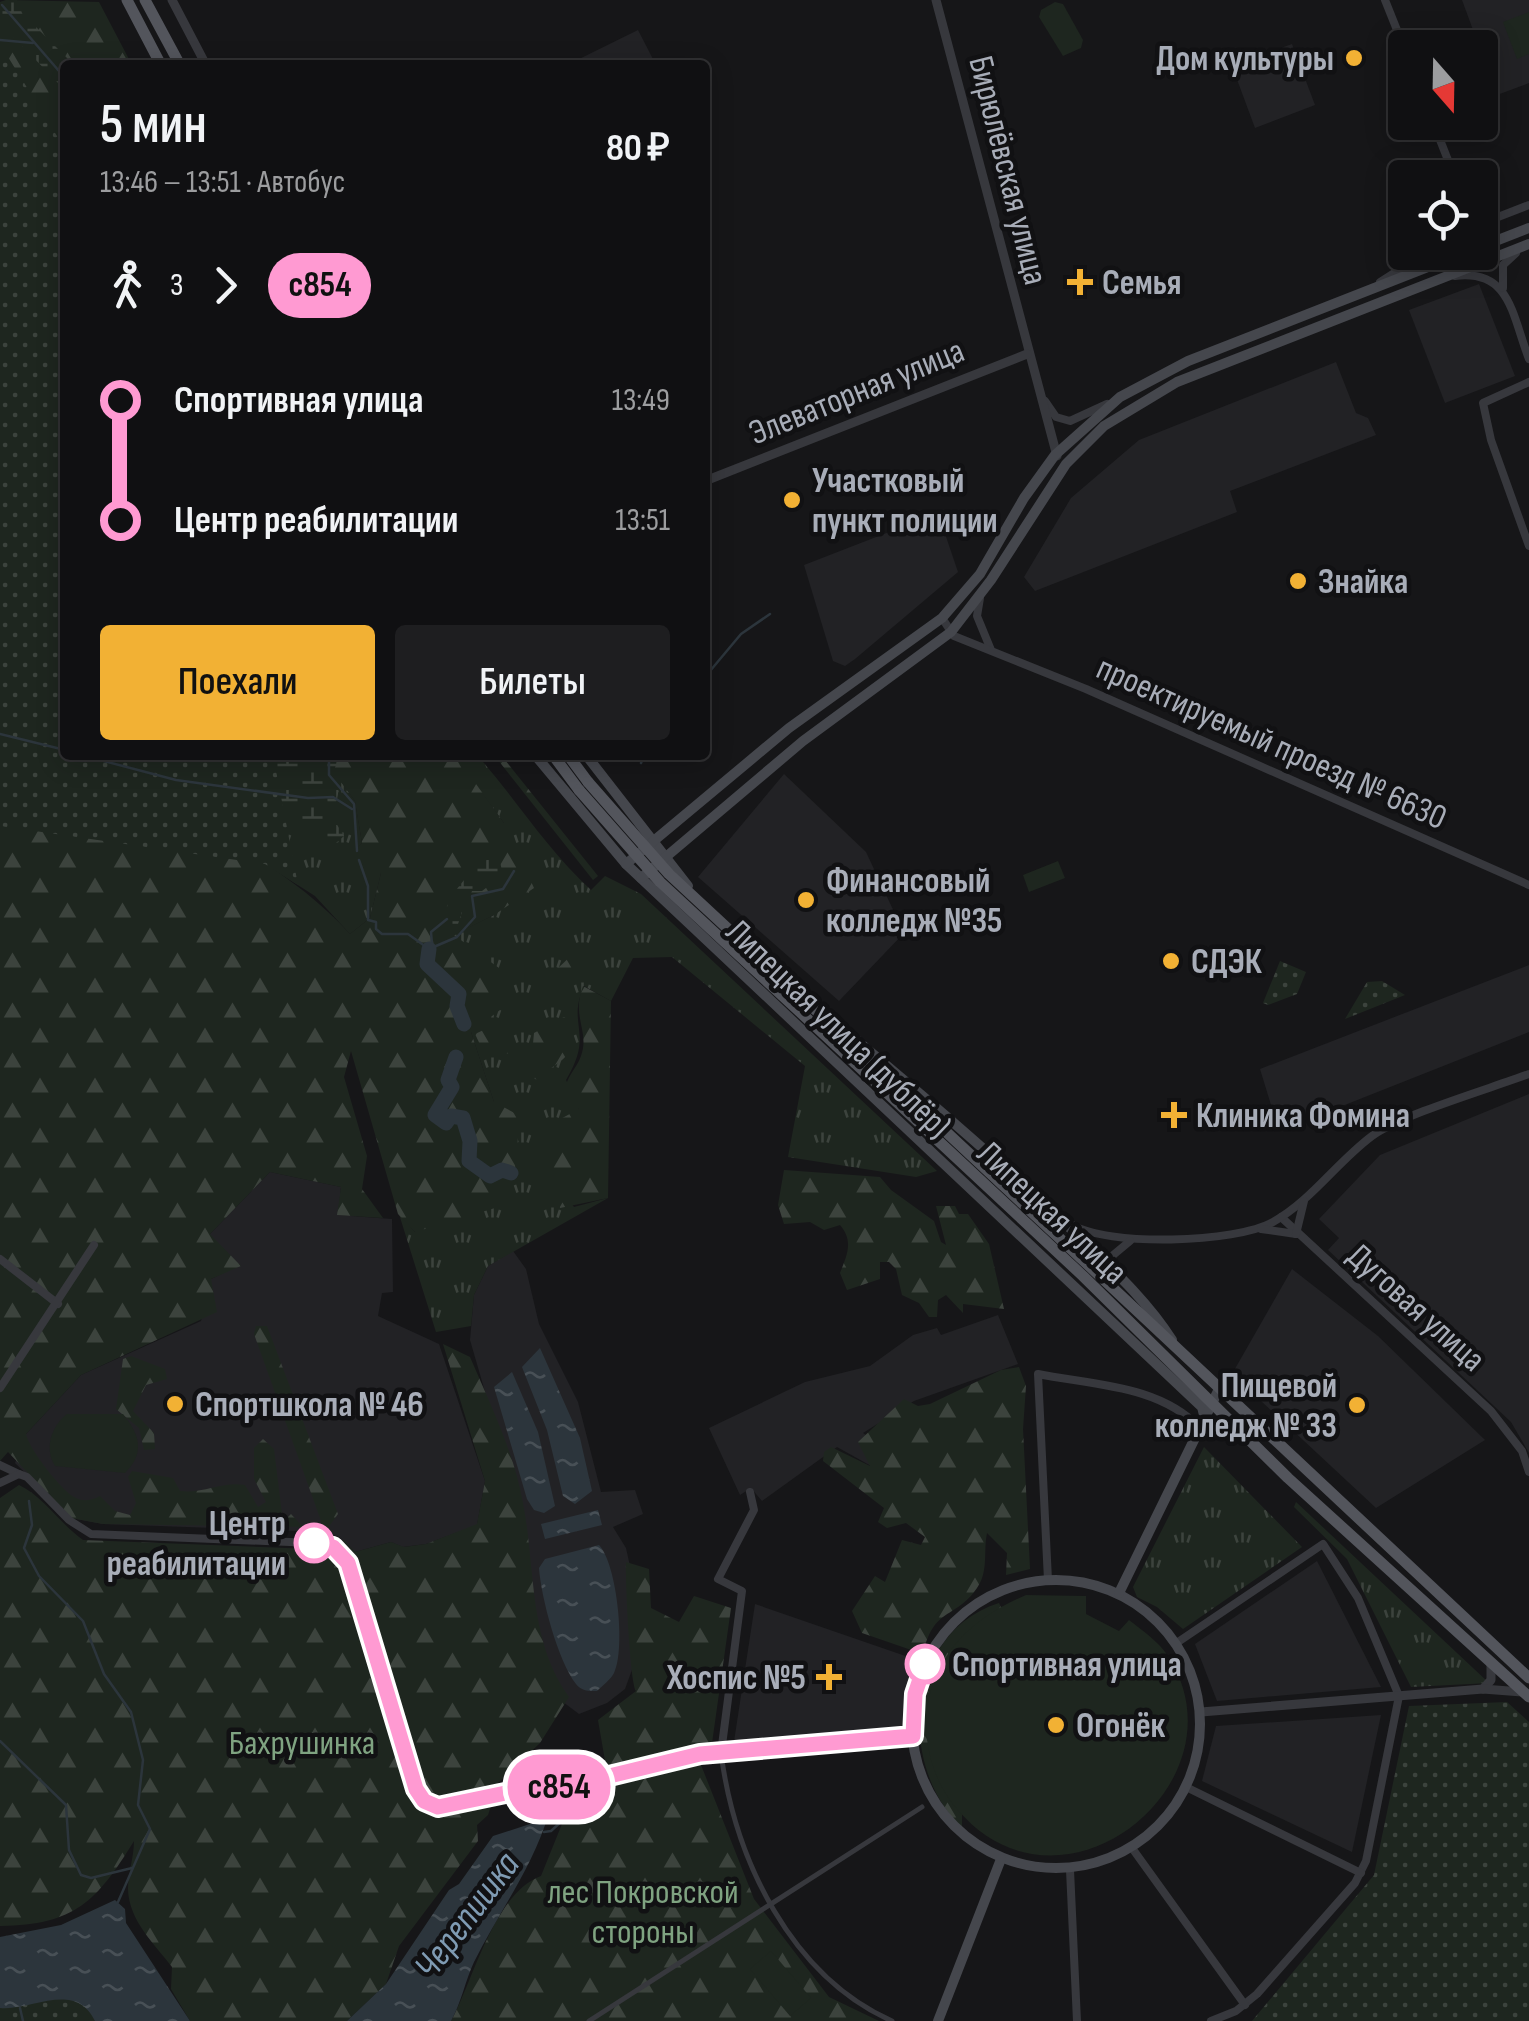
<!DOCTYPE html>
<html lang="ru">
<head>
<meta charset="utf-8">
<style>
	:root { --surface:#101012; --page:#1e1e20; --text:#f1f3f6; --muted:#9c9d9f; --line:#303032; --accent:#f2b134 }
	body { margin:0; font-family:"Sofia Sans Condensed",sans-serif; background:var(--page); color:var(--text); height:100vh; display:flex; flex-direction:column; font-size:38px; white-space:nowrap }
	* { box-sizing:border-box; margin:0 }
	p { font-size:32px; color:var(--muted) }
	.icon { flex:none; width:55px; height:55px; fill:none; stroke:currentColor; stroke-width:2; stroke-linecap:round; stroke-linejoin:round }
	.map { position:relative; flex:1; overflow:hidden }
	.details { position:absolute; left:60px; top:60px; width:650px; height:700px; display:flex; flex-direction:column; background:var(--surface); border-radius:10px; box-shadow:0 5px 25px #0003,0 0 0 2px var(--line) }
	.details>* { flex:none }
	.badge { padding:0 20px; border-radius:32px; font-size:35px; line-height:65px }
	.needle { width:65px; rotate:160deg }
	.controls { position:absolute; left:1388px; top:30px; display:grid; gap:20px }
	.controls a { display:grid; place-items:center; width:110px; height:110px; border-radius:10px; background:var(--surface); box-shadow:0 5px 25px #0003,0 0 0 2px var(--line); font-size:50px }
	.map>.badge { position:absolute; translate:-50% -50%; box-shadow:0 0 0 5px #fff }
	.legs { display:flex; align-items:center; gap:15px; height:110px; padding:0 40px; font-size:32px }
	.legs p { margin-inline-start:auto }
	.headline { display:flex; align-items:center; justify-content:space-between; height:170px; padding:0 40px }
	h1 { font-size:55px; font-weight:600; line-height:75px }
	.action { display:flex; gap:20px; margin-top:auto; padding:20px 40px }
	.action a { flex:1; height:115px; border-radius:10px; background:var(--accent); color:#111; font-size:40px; font-weight:600; line-height:115px; text-align:center }
	.action a+a { background:var(--page); color:var(--text) }
	ul { padding:0 40px; list-style:none }
	li { display:flex; align-items:center; gap:35px; height:120px; font-size:38px }
	li i { display:grid; place-items:center; width:15px; height:100%; margin:0 12px; background:currentColor }
	li i::after { content:''; width:25px; height:25px; margin:-12px; border:8px solid; border-radius:50%; background:var(--surface) }
	li p { margin-inline-start:auto }
	li:first-child i { background:linear-gradient(#0000 50%,currentColor 0) }
	li:last-child i { background:linear-gradient(currentColor 50%,#0000 0) }
	.map>svg:first-child { display:block }
</style>
</head>
<body>
<div class="map">
<svg width="1529" height="2021" viewBox="0 0 1529 2021">
	<defs>
		<pattern id="grass-tufts" width="24" height="20" patternUnits="userSpaceOnUse" patternTransform="scale(2.5)"><rect width="24" height="20" fill="#1e261f"/><path d="M3 7l-1-3M5 7V3M7 7l1-3M15 17l-1-3M17 17v-4M19 17l1-3" fill="none" stroke="#3c433d"/></pattern>
		<pattern id="forest-firs" width="22" height="20" patternUnits="userSpaceOnUse" patternTransform="scale(2.5)"><rect width="22" height="20" fill="#1e261f"/><path d="M5 1l3.5 6h-7zM16 11l3.5 6h-7z" fill="#3c433d"/></pattern>
		<pattern id="wetland-marsh" width="20" height="14" patternUnits="userSpaceOnUse" patternTransform="scale(2.5)"><rect width="20" height="14" fill="#1e261f"/><path d="M1 5h8M5 5V1M11 12h8M15 12V8" fill="none" stroke="#3c433d"/></pattern>
		<pattern id="park-dots" width="8" height="8" patternUnits="userSpaceOnUse" patternTransform="scale(2.5)"><rect width="8" height="8" fill="#1e261f"/><path d="M2 2h.1M6 6h.1" fill="none" stroke="#3c433d" stroke-width="1.8" stroke-linecap="round"/></pattern>
		<pattern id="water-ripples" width="26" height="14" patternUnits="userSpaceOnUse" patternTransform="scale(2.5)"><rect width="26" height="14" fill="#2c353c"/><path d="M2 4q2-2 4 0t4 0M15 11q2-2 4 0t4 0" fill="none" stroke="#485056"/></pattern>
	</defs>
	<rect width="100%" height="100%" fill="#161618"/>
	<g fill="#222225">
		<polygon points="1462,0 1529,0 1529,83 1497,95"/>
		<polygon points="638,30 656,65 567,65"/>
		<polygon points="1292,44 1315,105 1255,128 1232,66"/>
		<polygon points="1479,284 1515,376 1445,403 1409,310"/>
		<polygon points="1336,362 1356,413 1368,418 1376,435 1230,491 1237,512 1035,591 1024,577 1071,498 1139,440"/>
		<polygon points="938,513 958,572 855,659 845,666 833,661 804,565"/>
		<polygon points="784,774 866,852 904,933 839,1001 698,877"/>
		<polygon points="1529,965 1529,1032 1279,1131 1260,1069"/>
		<polygon points="1529,1094 1529,1453 1511,1422 1328,1250 1339,1238 1319,1219 1380,1155"/>
		<polygon points="270,1172 341,1187 338,1215 392,1219 393,1292 382,1293 378,1316 439,1344 485,1481 477,1525 426,1544 403,1547 391,1542 355,1552 339,1537 325,1532 103,1524 71,1518 15,1463 26,1434 81,1375 201,1321 211,1279 240,1265 209,1235"/>
		<polygon points="513,1251 526,1269 539,1324 578,1402 601,1492 635,1490 643,1514 613,1527 626,1548 632,1575 633,1667 625,1689 607,1703 579,1714 559,1699 531,1627 524,1526 470,1340 474,1295 488,1266"/>
		<polygon points="1292,1269 1378,1336 1485,1440 1376,1508 1232,1374"/>
		<polygon points="998,1315 1018,1364 914,1401 863,1433 912,1467 898,1481 837,1447 762,1501 751,1488 740,1495 709,1428 805,1382 870,1366 913,1335 937,1328 941,1335"/>
		<polygon points="1317,1561 1381,1687 1217,1701 1195,1644"/>
		<polygon points="755,1604 920,1661 905,1731 733,1748"/>
		<polygon points="1381,1715 1352,1852 1202,1781 1216,1726"/>
	</g>
	<g fill="url(#grass-tufts)">
		<polygon points="190,755 337,755 333,770 355,801 362,843 350,854 381,873 370,918 350,934 315,896 265,864"/>
		<path d="M 470,755 L 477,755 C 516,799 547,850 591,890 L 605,876 L 641,894 L 937,1171 L 916,1177 L 788,1157 L 805,1066 L 672,957 L 633,958 L 611,1001 L 584,986 C 566,1026 595,1032 566,1080 L 579,1109 L 556,1184 L 574,1207 L 608,1198 L 488,1266 L 474,1295 L 471,1326 L 436,1332 L 399,1214 L 415,1232 L 494,1102 L 471,1032 L 453,935 L 494,915 L 504,823 L 465,770 Z"/>
		<polygon points="1204,1447 1302,1547 1183,1629 1157,1607 1137,1597 1133,1587"/>
		<polygon points="1296,1502 1489,1683 1411,1687 1347,1559 1294,1507"/>
	</g>
	<g fill="url(#forest-firs)">
		<path d="M 6,0 L 99,2 L 132,65 L 65,65 L 65,755 C 162,808 275,852 350,934 L 370,918 L 381,873 L 353,869 L 349,854 L 362,843 L 355,801 L 332,770 L 337,755 L 470,755 L 466,770 L 504,823 L 534,888 L 494,915 L 454,935 L 503,971 L 500,1010 L 471,1032 L 494,1102 L 520,1116 L 515,1169 L 495,1208 L 415,1232 L 398,1214 L 351,1051 L 344,1077 L 367,1156 L 362,1189 L 383,1218 L 337,1215 L 341,1187 L 270,1172 L 210,1234 L 241,1266 L 211,1279 L 217,1312 L 81,1375 L 26,1434 C 29,1449 62,1492 76,1498 C 85,1502 92,1500 100,1496 L 115,1511 L 130,1515 L 136,1503 L 128,1477 L 132,1471 L 173,1478 L 180,1491 C 204,1494 222,1481 245,1485 L 258,1507 L 266,1502 L 254,1479 L 254,1448 L 263,1439 L 274,1449 L 283,1522 L 291,1514 L 303,1527 L 103,1524 L 71,1518 L 8,1452 L 0,1461 L 0,2 Z"/>
		<polygon points="494,755 501,755 598,876 593,880"/>
		<polygon points="574,953 580,958 583,974 567,992 553,984 556,970"/>
		<path d="M 583,986 L 611,1001 L 608,1198 L 560,1208 L 556,1184 L 537,1172 L 553,1123 L 579,1109 L 565,1092 C 566,1076 576,1070 581,1056 C 590,1031 571,1017 583,986 Z"/>
		<path d="M 564,1017 L 573,1023 C 575,1052 569,1056 547,1071 L 551,1080 L 546,1085 L 530,1076 L 534,1033 Z"/>
		<polygon points="503,1021 516,1052 486,1057 475,1034"/>
		<path d="M 784,1170 L 880,1177 L 891,1190 L 934,1221 L 941,1242 L 946,1245 L 936,1206 L 955,1206 L 959,1214 L 968,1214 L 989,1244 L 1004,1309 L 963,1304 L 963,1313 L 946,1295 L 938,1300 L 937,1317 L 929,1317 L 919,1303 L 902,1295 L 896,1269 L 889,1262 L 880,1262 L 880,1279 L 847,1290 L 840,1273 C 847,1255 854,1241 840,1225 L 824,1230 L 810,1222 L 784,1224 L 778,1205 Z"/>
		<polygon points="256,1326 267,1326 338,1514 325,1532 254,1334"/>
		<path d="M 443,1344 L 470,1357 C 490,1404 514,1452 523,1503 C 536,1570 528,1640 569,1697 L 540,1743 L 498,1783 L 488,1815 L 477,1825 L 478,1841 L 399,1946 L 386,1984 L 347,2021 L 190,2021 L 171,1989 L 172,1967 C 154,1943 129,1921 128,1889 C 128,1874 134,1857 134,1841 C 97,1901 75,1925 0,1926 L 0,1498 L 19,1485 C 44,1497 59,1523 83,1540 L 310,1549 L 344,1540 L 355,1552 L 391,1542 L 404,1547 L 426,1544 L 477,1524 L 485,1481 Z"/>
		<polygon points="131,1356 165,1369 167,1379 146,1385 133,1411 154,1433 155,1449 144,1450 139,1428 116,1409 123,1359"/>
		<path d="M 1019,1367 L 1026,1386 L 1023,1429 L 1030,1569 L 1006,1575 L 1007,1553 L 987,1533 C 983,1551 989,1571 977,1588 C 955,1620 934,1606 923,1654 L 862,1633 L 852,1611 L 875,1576 L 885,1582 L 902,1540 L 921,1545 L 925,1537 L 906,1523 L 887,1528 L 878,1522 L 884,1508 L 823,1461 L 824,1452 L 831,1447 L 870,1466 L 858,1442 L 904,1399 L 918,1406 L 930,1404 L 1001,1370 Z"/>
		<path d="M 626,1562 L 649,1569 L 651,1608 L 679,1622 L 694,1596 L 731,1608 L 712,1743 L 607,1772 L 598,1720 L 636,1691 C 630,1682 625,1579 626,1562 Z"/>
		<path d="M 999,1603 L 1006,1619 L 962,1806 L 962,1828 C 897,1766 904,1633 999,1603 Z"/>
		<path d="M 701,1765 L 754,1899 L 829,1997 L 879,2021 L 451,2021 C 473,1981 494,1893 541,1876 L 562,1824 L 600,1782 Z"/>
	</g>
	<g fill="url(#wetland-marsh)">
		<polygon points="17,0 22,13 74,65 65,65 65,96 59,84 0,23 0,2"/>
		<path d="M 275,755 L 339,755 L 334,771 C 342,786 338,800 331,815 L 344,836 L 328,850 L 287,807 L 251,798 L 248,776 Z"/>
		<path d="M 498,853 L 503,875 L 482,891 L 469,891 L 458,924 L 441,926 C 446,896 471,867 498,853 Z"/>
	</g>
	<g fill="url(#park-dots)">
		<polygon points="0,44 65,149 65,755 273,755 298,885 265,864 0,826"/>
		<polygon points="1280,961 1306,972 1297,994 1268,1005 1263,1003"/>
		<polygon points="1382,981 1405,995 1345,1019 1367,982"/>
		<polygon points="1507,1702 1529,1722 1529,2021 1252,2021 1374,1875 1409,1706"/>
		<polygon points="0,1961 144,2021 0,2021"/>
	</g>
	<g fill="#1e261f">
		<polygon points="1055,2 1063,4 1083,40 1081,48 1063,56 1039,17 1041,10"/>
		<polygon points="1529,12 1529,54 1517,59 1503,22"/>
		<polygon points="1058,861 1065,878 1029,892 1023,875"/>
		<path d="M 67,1414 L 123,1414 C 140,1435 145,1453 125,1473 L 55,1466 C 44,1448 51,1427 67,1414 Z"/>
		<path d="M 1026,1595 L 1086,1596 L 1086,1614 L 1119,1631 L 1129,1620 C 1143,1631 1158,1641 1168,1656 C 1249,1781 1062,1934 957,1809 C 934,1783 923,1744 927,1710 C 934,1653 975,1616 1026,1595 Z"/>
		<polygon points="771,1951 811,1998 790,2016 750,1969"/>
	</g>
	<g fill="url(#water-ripples)">
		<polygon points="540,1348 580,1438 592,1491 575,1504 563,1496 547,1430 522,1367"/>
		<polygon points="512,1372 538,1432 555,1506 544,1513 534,1510 527,1499 494,1387"/>
		<polygon points="598,1510 602,1525 545,1539 541,1524"/>
		<path d="M 599,1545 C 617,1564 626,1649 614,1673 C 611,1679 602,1686 597,1691 C 589,1691 581,1691 576,1684 C 558,1661 541,1597 539,1568 L 545,1559 Z"/>
		<path d="M 540,1810 L 549,1813 C 532,1869 500,1910 474,1962 C 465,1981 462,2001 451,2021 L 347,2021 L 386,1984 L 449,1890 L 459,1884 L 493,1836 L 533,1823 Z"/>
		<path d="M 115,1900 L 125,1909 L 126,1923 L 190,2021 L 95,2021 C 75,1980 32,2011 0,2008 L 0,1937 L 61,1925 Z"/>
	</g>
	<g fill="none" stroke-linecap="round" stroke-linejoin="round">
		<g stroke="#2c353c" stroke-width="2.5">
			<polyline points="2,5 65,78"/>
			<polyline points="0,40 33,43"/>
			<polyline points="705,677 741,634 770,614"/>
			<polyline points="0,734 65,750"/>
			<polyline points="81,755 176,780 308,798 333,797 352,809"/>
			<polyline points="329,755 329,775 354,804 357,851"/>
			<polyline points="641,763 644,755"/>
			<polyline points="359,860 368,886 368,920 376,922 376,929 382,934 408,934 429,949 457,937 475,917 472,896 503,889 514,871"/>
			<polyline points="432,944 431,932 447,919"/>
			<polyline points="29,1501 32,1525 24,1548 39,1576 83,1621 104,1674 131,1712 143,1760 138,1805 150,1829 118,1902"/>
			<polyline points="0,1741 66,1805 69,1850 81,1875 91,1878 132,1868"/>
			<polyline points="544,1832 551,1831 564,1819"/>
			<polyline points="20,2008 23,2021"/>
		</g>
		<g stroke="#2c353c" stroke-width="15">
			<polyline points="429,949 427,964 459,994 457,1006 464,1024"/>
			<polyline points="456,1057 448,1080 452,1087 435,1115 446,1123 451,1116 463,1118 470,1141 469,1161 490,1176 502,1170 511,1173"/>
		</g>
		<g stroke="#37383d" stroke-width="5">
			<path d="M 721,1753 C 735,1860 791,1976 892,2021"/>
			<polyline points="589,2021 922,1807"/>
		</g>
		<g stroke="#37383d" stroke-width="8">
			<polyline points="1385,0 1405,50"/>
			<polyline points="1433,122 1455,178"/>
			<polyline points="1480,224 1529,205"/>
			<path d="M 1455,276 C 1511,269 1512,316 1529,359"/>
			<polyline points="1380,282 1427,252"/>
			<polyline points="1503,288 1503,265 1516,253"/>
			<polyline points="1529,382 1483,403 1491,440 1529,546"/>
			<polyline points="1045,401 1056,417 1070,421 1107,404"/>
			<polyline points="980,598 977,616 991,650"/>
			<polyline points="942,618 954,636 1086,689 1529,885"/>
			<polyline points="1281,1217 1491,1411 1522,1451 1529,1472"/>
			<path d="M 1071,1224 C 1107,1247 1236,1243 1273,1222 C 1311,1201 1337,1162 1372,1136 C 1403,1114 1489,1089 1529,1074"/>
			<polyline points="1261,1229 1296,1234"/>
			<polyline points="1296,1234 1304,1201"/>
			<polyline points="0,1259 58,1304"/>
			<polyline points="1114,1271 1112,1256 1130,1241"/>
			<polyline points="0,1388 94,1245"/>
			<polyline points="0,1465 19,1474"/>
			<polyline points="0,1483 19,1474 27,1477 69,1520 91,1534 313,1543 339,1551 359,1595 416,1789 424,1801 437,1807 525,1789 564,1787 701,1754 913,1736"/>
			<path d="M 1048,1580 L 1038,1374 C 1094,1385 1159,1385 1200,1428"/>
			<polyline points="1178,1642 1323,1544 1358,1598 1399,1696 1366,1861 1355,1883 1257,1994 1236,2011 1211,2021"/>
			<polyline points="721,1753 742,1591 718,1579 754,1510 750,1492"/>
			<polyline points="1186,1787 1361,1873"/>
			<polyline points="1132,1848 1245,2005"/>
			<polyline points="1070,1870 1077,2021"/>
		</g>
		<g stroke="#37383d" stroke-width="9">
			<polyline points="172,0 206,65"/>
			<polyline points="936,0 1057,456"/>
			<polyline points="705,481 1027,354"/>
			<polyline points="1483,1689 1491,1680 1491,1662"/>
			<polyline points="1201,1712 1483,1689 1522,1692"/>
		</g>
		<g stroke="#45474d" stroke-width="10">
			<polyline points="1480,247 1529,228"/>
			<polyline points="535,755 626,864 1202,1407 1205,1419"/>
			<polyline points="586,755 688,886"/>
			<polyline points="626,864 789,728 942,618 980,574 1024,498 1055,455 1120,397 1188,361 1466,252"/>
			<polyline points="641,878 803,741 951,632 991,580 1066,464 1104,426 1177,382 1529,244"/>
			<path d="M 836,1023 C 917,1091 997,1158 1074,1232 C 1108,1265 1146,1299 1172,1340"/>
			<circle cx="1056" cy="1724" r="144"/>
			<polyline points="1119,1593 1219,1389"/>
			<polyline points="938,2021 1001,1859"/>
		</g>
		<g stroke="#53555c" stroke-width="11">
			<polyline points="127,0 161,65"/>
			<polyline points="145,0 180,65"/>
			<polyline points="553,755 579,790"/>
			<polyline points="568,755 588,782"/>
			<polyline points="863,1054 1529,1678"/>
			<polyline points="855,1063 1083,1276 1288,1478 1529,1697"/>
		</g>
		<g stroke="#53555c" stroke-width="11">
			<polyline points="588,782 669,874 863,1054"/>
			<polyline points="579,790 660,882 855,1063"/>
		</g>
	</g>
	<g fill="none" stroke-linecap="round" stroke-linejoin="round">
		<g stroke="#fff" stroke-width="22">
			<polyline id="line-1" points="314,1543 333,1547 348,1563 416,1789 424,1801 438,1807 525,1789 564,1787 700,1754 913,1736 915,1694 925,1664"/>
		</g>
		<use href="#line-1" stroke="#ff9ad2" stroke-width="15"/>
	</g>
	<g fill="#f2b134" stroke="#111113" stroke-width="4">
		<circle cx="1354" cy="58" r="10"/>
		<path d="M1075 267h10v10h10v10h-10v10h-10v-10h-10v-10h10z"/>
		<circle cx="792" cy="500" r="10"/>
		<circle cx="1298" cy="581" r="10"/>
		<circle cx="806" cy="900" r="10"/>
		<circle cx="1171" cy="961" r="10"/>
		<path d="M1169 1100h10v10h10v10h-10v10h-10v-10h-10v-10h10z"/>
		<circle cx="175" cy="1404" r="10"/>
		<circle cx="1357" cy="1405" r="10"/>
		<path d="M824 1662h10v10h10v10h-10v10h-10v-10h-10v-10h10z"/>
		<circle cx="1056" cy="1725" r="10"/>
	</g>
	<g fill="#fff" stroke="#ff9ad2" stroke-width="5">
		<circle cx="314" cy="1543" r="18"/>
		<circle cx="925" cy="1664" r="18"/>
	</g>
	<g text-anchor="middle" stroke-width="9" stroke-linejoin="round" paint-order="stroke">
		<g font-size="35" font-weight="bold" fill="#a8adb8" stroke="#111113" text-anchor="start">
			<text x="1334" y="70" text-anchor="end">Дом культуры</text>
			<text x="1102" y="294">Семья</text>
			<text x="812" y="492">Участковый<tspan x="812" dy="40">пункт полиции</tspan></text>
			<text x="1318" y="593">Знайка</text>
			<text x="826" y="892">Финансовый<tspan x="826" dy="40">колледж №35</tspan></text>
			<text x="1191" y="973">СДЭК</text>
			<text x="1196" y="1127">Клиника Фомина</text>
			<text x="1337" y="1397" text-anchor="end">Пищевой<tspan x="1337" dy="40">колледж № 33</tspan></text>
			<text x="195" y="1416">Спортшкола № 46</text>
			<text x="806" y="1689" text-anchor="end">Хоспис №5</text>
			<text x="1076" y="1737">Огонёк</text>
		</g>
		<g font-size="35" fill="#a8adb8" stroke="#111113">
			<text transform="translate(1009 170) rotate(76)" y="12">Бирюлёвская улица</text>
			<text transform="translate(856 391) rotate(-22)" y="12">Элеваторная улица</text>
			<text transform="translate(1272 742) rotate(24)" y="12">проектируемый проезд № 6630</text>
			<text transform="translate(839 1028) rotate(44)" y="12">Липецкая улица (дублёр)</text>
			<text transform="translate(1053 1212) rotate(43)" y="12">Липецкая улица</text>
			<text transform="translate(1417 1307) rotate(42)" y="12">Дуговая улица</text>
		</g>
		<g font-size="35" font-weight="bold" fill="#a8adb8" stroke="#111113" text-anchor="end">
			<text x="286" y="1535">Центр<tspan x="286" dy="40">реабилитации</tspan></text>
			<text x="952" y="1676" text-anchor="start">Спортивная улица</text>
		</g>
		<g font-size="35" fill="#7fa381" stroke="#111113">
			<text x="302" y="1754">Бахрушинка</text>
			<text x="643" y="1903">лес Покровской<tspan x="643" dy="40">стороны</tspan></text>
		</g>
		<g font-size="38" font-style="italic" fill="#7f9bb3" stroke="#111113">
			<text transform="translate(466 1915) rotate(-53)" y="13">Черепишка</text>
		</g>
	</g>
</svg>
<div class="controls">
<a><svg class="needle" viewBox="-14 -14 28 28"><path d="M0-13l5 13h-10z" fill="#e53935"/><path d="M0 13l5-13h-10z" fill="#9c9d9f"/></svg></a>
<a><svg class="icon" aria-label="locate" viewBox="0 0 24 24"><circle cx="12" cy="12" r="6"/><path d="M12 2v4M12 18v4M2 12h4M18 12h4"/></svg></a>
</div>
<b class="badge" style="left:559px;top:1787px;background:#ff9ad2;color:#111">с854</b>
<section class="details">
<div class="headline"><div><h1>5 мин</h1><p>13:46 – 13:51 · Автобус</p></div><b>80 ₽</b></div>
<div class="legs"><svg class="icon" aria-label="walk" viewBox="0 0 24 24"><circle cx="13" cy="4" r="2"/><path d="M13 8l-2 6 4 7M11 14l-3 7M7 12l3-4h3l4 4"/></svg>3<svg class="icon" aria-label="forward" viewBox="0 0 24 24"><path d="M9 5l7 7-7 7"/></svg><b class="badge" style="background:#ff9ad2;color:#111">с854</b></div>
<ul>
<li><i style="color:#ff9ad2"></i><b>Спортивная улица</b><p>13:49</p></li>
<li><i style="color:#ff9ad2"></i><b>Центр реабилитации</b><p>13:51</p></li>
</ul>
<div class="action"><a>Поехали</a><a>Билеты</a></div>
</section>
</div>
</body>
</html>
